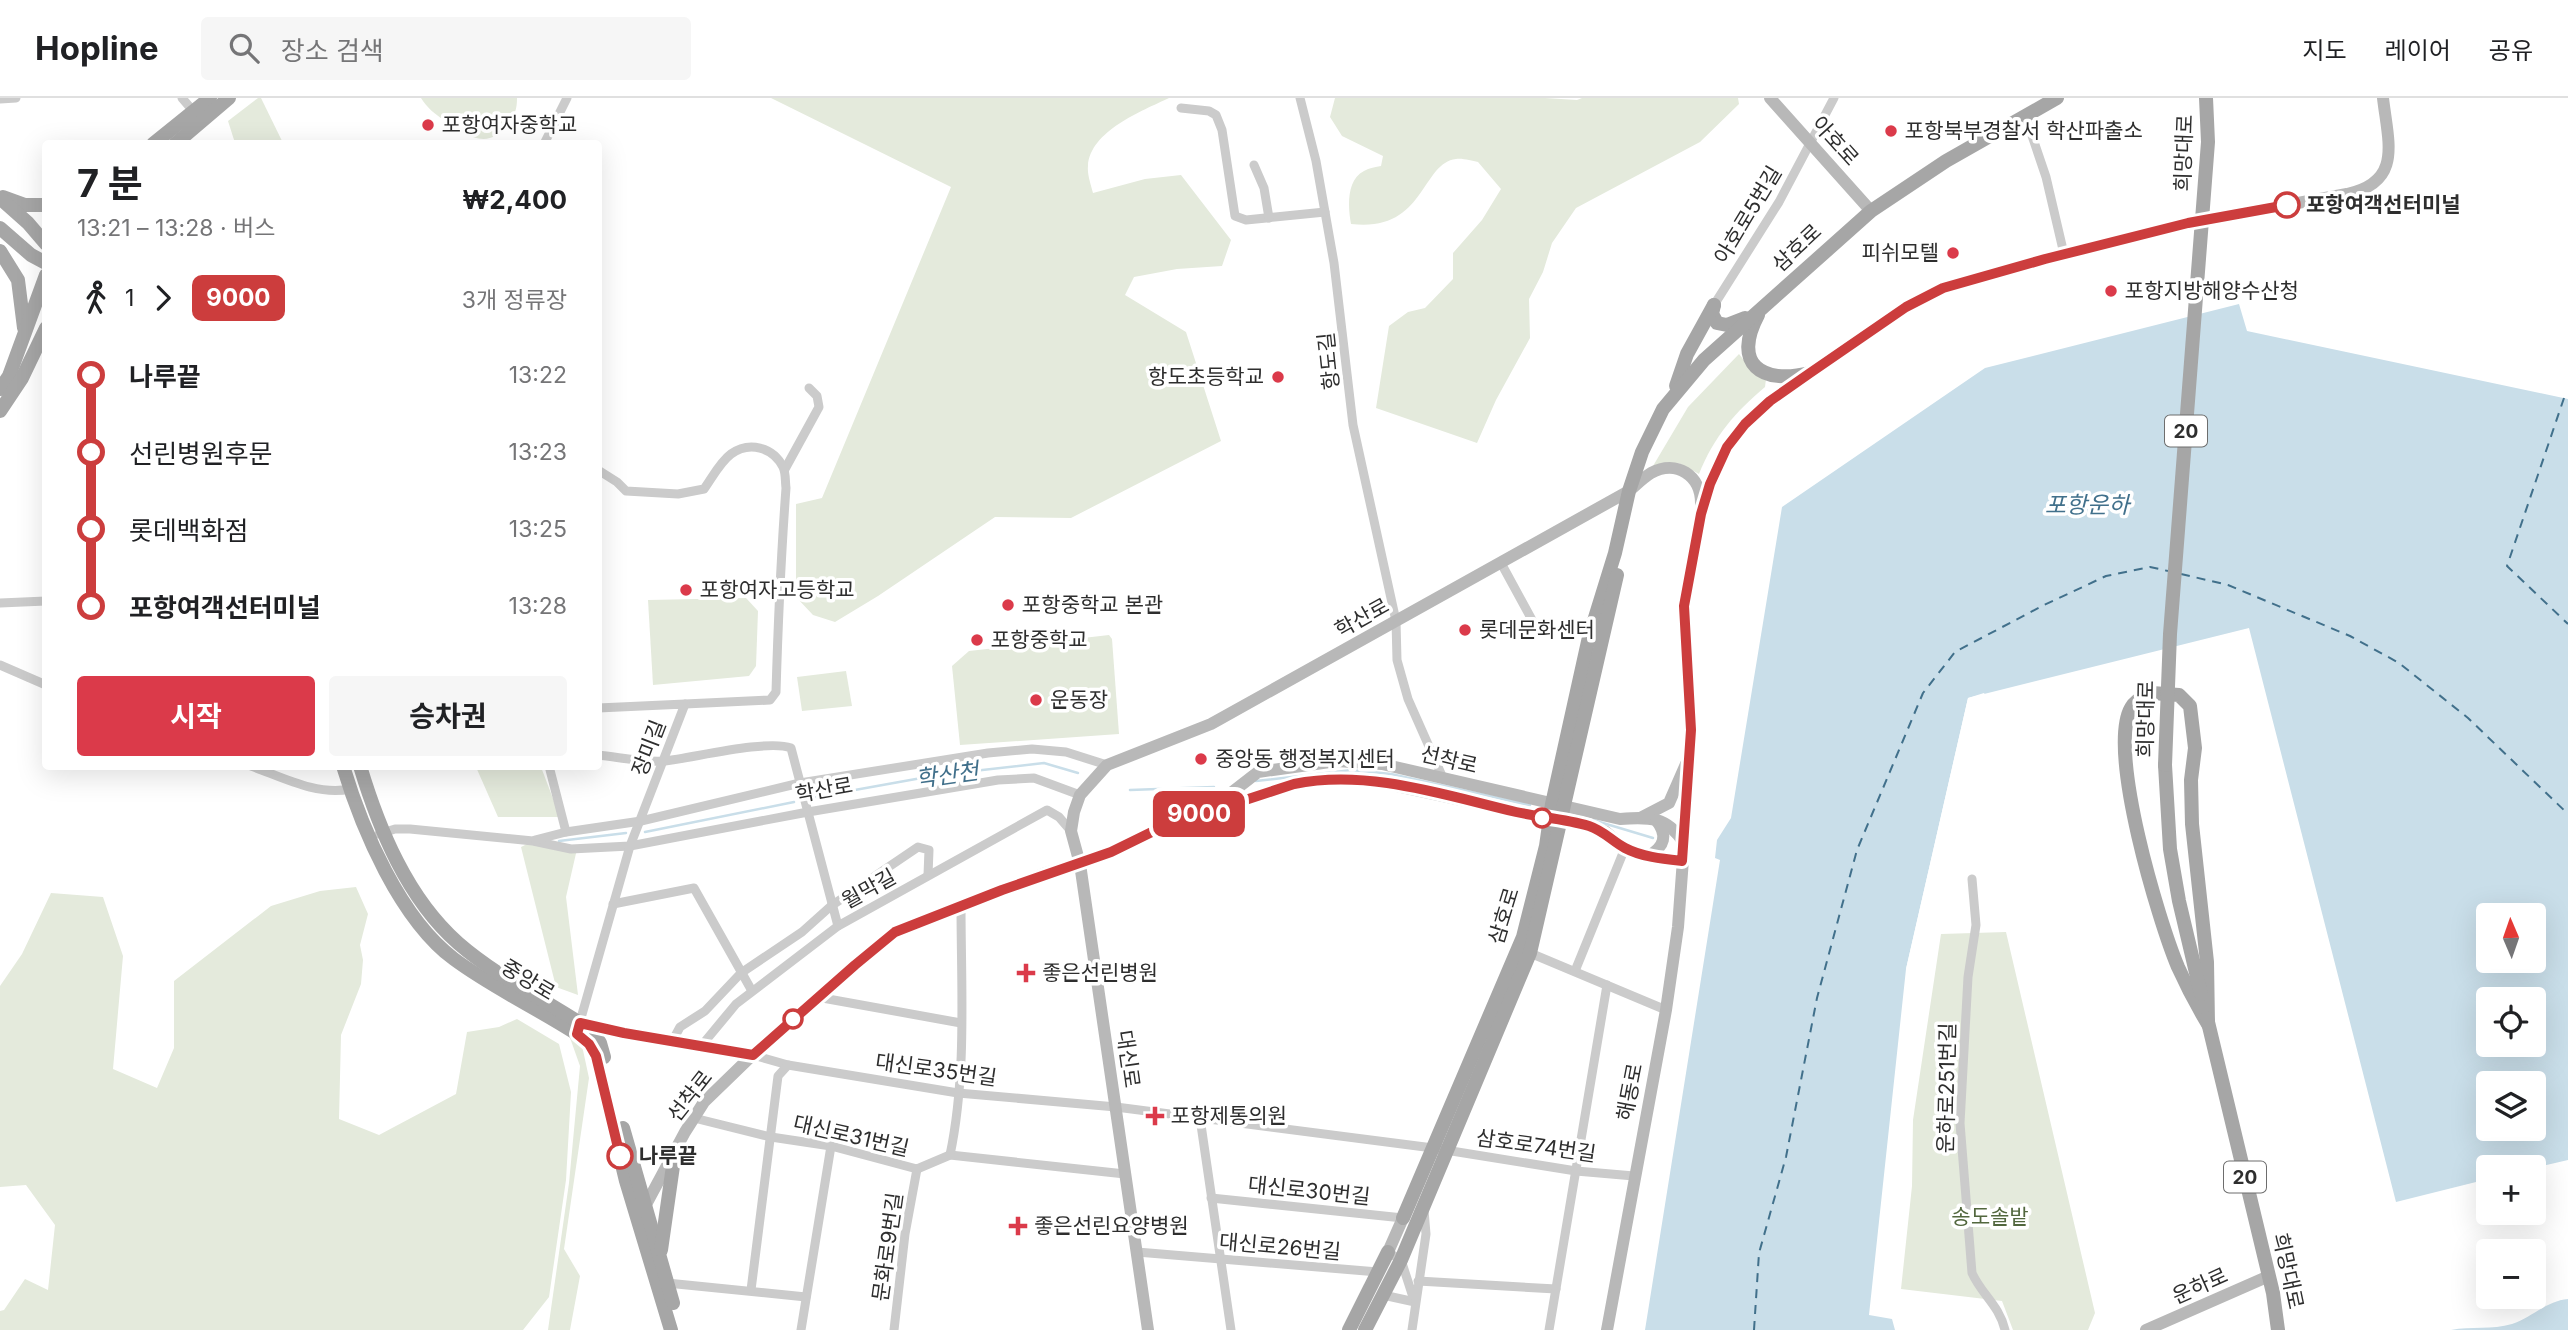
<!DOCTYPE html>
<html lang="ko">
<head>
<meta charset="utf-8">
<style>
	:root { --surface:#fff; --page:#f6f6f6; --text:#202124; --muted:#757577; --line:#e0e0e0; --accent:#db3a4a }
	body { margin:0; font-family:Inter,"Noto Sans KR",sans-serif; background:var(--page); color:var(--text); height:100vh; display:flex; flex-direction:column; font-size:26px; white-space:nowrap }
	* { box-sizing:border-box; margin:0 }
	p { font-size:23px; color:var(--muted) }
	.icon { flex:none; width:38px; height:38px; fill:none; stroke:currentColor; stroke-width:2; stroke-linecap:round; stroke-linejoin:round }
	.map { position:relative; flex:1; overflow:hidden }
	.sheet { position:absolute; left:42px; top:42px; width:560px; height:630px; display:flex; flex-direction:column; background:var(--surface); border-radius:7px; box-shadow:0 7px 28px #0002 }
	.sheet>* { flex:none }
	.badge { padding:0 14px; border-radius:10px; font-size:24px; line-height:46px }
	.needle { width:46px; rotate:358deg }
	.buttons { position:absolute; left:2476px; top:805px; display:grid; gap:14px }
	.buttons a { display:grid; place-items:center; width:70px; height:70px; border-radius:7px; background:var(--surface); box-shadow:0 7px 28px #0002; font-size:35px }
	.map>.badge { position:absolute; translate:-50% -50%; box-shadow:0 0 0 4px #fff }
	.legs { display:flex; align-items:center; gap:10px; height:77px; padding:0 35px; font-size:23px }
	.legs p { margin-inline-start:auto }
	.headline { display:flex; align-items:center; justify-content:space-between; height:119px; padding:0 35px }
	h1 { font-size:38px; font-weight:700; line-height:52px }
	.primary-button { display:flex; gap:14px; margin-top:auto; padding:14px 35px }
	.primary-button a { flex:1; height:80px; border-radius:7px; background:var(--accent); color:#fff; font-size:28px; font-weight:700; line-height:80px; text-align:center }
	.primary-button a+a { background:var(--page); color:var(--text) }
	ul { padding:0 35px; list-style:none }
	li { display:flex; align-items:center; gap:24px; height:77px; font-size:26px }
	li i { display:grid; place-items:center; width:10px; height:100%; margin:0 9px; background:currentColor }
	li i::after { content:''; width:18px; height:18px; margin:-9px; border:5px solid; border-radius:50%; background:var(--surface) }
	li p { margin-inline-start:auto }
	li:first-child i { background:linear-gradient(#0000 50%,currentColor 0) }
	li:last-child i { background:linear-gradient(currentColor 50%,#0000 0) }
	header { display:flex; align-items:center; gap:42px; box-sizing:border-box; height:98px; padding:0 35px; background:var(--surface); border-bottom:2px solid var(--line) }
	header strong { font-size:33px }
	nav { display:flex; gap:38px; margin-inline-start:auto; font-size:24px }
	.search { width:490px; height:63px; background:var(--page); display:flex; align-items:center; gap:18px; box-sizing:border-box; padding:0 24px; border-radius:7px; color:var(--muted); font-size:26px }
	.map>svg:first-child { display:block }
</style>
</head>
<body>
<header>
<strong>Hopline</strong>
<div class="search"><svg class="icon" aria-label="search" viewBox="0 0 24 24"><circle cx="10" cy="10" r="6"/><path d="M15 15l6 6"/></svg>장소 검색</div>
<nav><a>지도</a><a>레이어</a><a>공유</a></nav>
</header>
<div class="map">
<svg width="2568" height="1232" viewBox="0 0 2568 1232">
	<rect width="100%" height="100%" fill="#fff"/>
	<g fill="#e4eadc">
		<polygon points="258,0 261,0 283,45 235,45 228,23"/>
		<path d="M 421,0 L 517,0 C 517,11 515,17 508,26 C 489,53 466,38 445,23 C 435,16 427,10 421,0 Z"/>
		<path d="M 771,0 L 1169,0 C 1142,13 1090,33 1088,68 C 1087,76 1091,87 1093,95 L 1145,81 L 1181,77 L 1231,142 L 1222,168 L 1177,171 L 1134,179 L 1125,197 L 1186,234 L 1221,343 L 1071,420 L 995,419 L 878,498 L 835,524 L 813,517 L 796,499 L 796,406 L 822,400 L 951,89 Z"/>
		<path d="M 1335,0 L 1545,0 L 1577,2 L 1582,0 L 1738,0 L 1739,6 L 1700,44 L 1576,110 L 1552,145 L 1543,174 L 1529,201 L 1530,240 L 1496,302 L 1477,345 L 1376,310 L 1389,228 L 1408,214 L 1425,210 L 1453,181 L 1453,155 L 1482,122 L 1501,91 L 1478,64 C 1472,63 1463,60 1456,61 C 1421,65 1425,135 1351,126 C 1348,110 1346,82 1364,73 C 1369,70 1376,69 1381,68 L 1383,58 L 1342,38 L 1330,19 Z"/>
		<path d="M 1739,256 L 1754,275 L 1766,281 L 1765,289 C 1735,314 1714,339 1699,376 L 1679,365 L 1653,368 L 1688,309 Z"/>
		<polygon points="746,500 758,513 756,568 749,578 653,587 648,502"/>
		<polygon points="1109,537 1112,541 1119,636 960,647 952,568 969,553"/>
		<polygon points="846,573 852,608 802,613 797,579"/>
		<polygon points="476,669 541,669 560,719 498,719"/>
		<polygon points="533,743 577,751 566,799 578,897 556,889 521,749"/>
		<polygon points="356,789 368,816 360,847 363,862 361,886 341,937 339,1021 379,1037 456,996 467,934 499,929 517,921 559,946 571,994 566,1082 549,1199 523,1232 0,1232 0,1213 4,1212 25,1181 48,1192 55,1127 26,1087 0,1089 0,888 22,856 51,795 103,799 123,858 113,971 157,990 174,950 174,883 271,808 320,793"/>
		<polygon points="2006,834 2095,1215 2088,1232 2013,1232 2002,1203 1901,1191 1912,1088 1913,1022 1941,836"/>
		<polygon points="569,937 581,943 589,980 564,1151 580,1178 570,1232 548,1232 569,1085 580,968"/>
	</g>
	<g fill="#c9dee9" fill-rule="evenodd">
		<path d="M 2239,206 L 2247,233 L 2568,301 L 2568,1062 L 2534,1070 L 2488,1069 L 2488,1081 L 2396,1104 L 2249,530 L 1968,600 L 1906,871 L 1869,1217 L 1892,1221 L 1895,1232 L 1645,1232 L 1720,762 L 1715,760 L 1717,742 L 1731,720 L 1782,409 L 1985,270 ZM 2488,817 L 2534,817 L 2534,863 L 2488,863 ZM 2488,901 L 2534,901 L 2534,947 L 2488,947 ZM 2488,985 L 2534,985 L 2534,1031 L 2488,1031 Z"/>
		<path d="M 2568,1201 L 2568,1232 L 2451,1232 C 2471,1228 2492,1232 2512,1226 C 2533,1219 2546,1203 2568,1201 Z"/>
	</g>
	<polygon fill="#fff" points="1984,595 1986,598 1971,603 1909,872 1906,871 1968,600"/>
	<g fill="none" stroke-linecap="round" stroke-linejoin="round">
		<g stroke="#c9dee9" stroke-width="2.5">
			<polyline points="1256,683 1352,672 1391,676 1530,707"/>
			<polyline points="1130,692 1214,689"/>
			<polyline points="816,699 938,677 1044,665 1078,675"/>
			<polyline points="1593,722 1653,740"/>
			<polyline points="645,734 794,704"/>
			<polyline points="559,743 626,735"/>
		</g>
		<g stroke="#41708b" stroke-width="2" stroke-dasharray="9 7" stroke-linecap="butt">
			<polyline points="2564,300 2507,468 2568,526"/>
			<polyline points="2181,476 2228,487 2350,538 2399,565 2468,620 2568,716"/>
			<polyline points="1754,1232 1759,1155 1786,1059 1817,900 1857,752 1923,595 1955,554 2042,508 2106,478 2150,469 2168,473"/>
		</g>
		<g stroke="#cbcbcb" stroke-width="9">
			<polyline points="182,0 194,14"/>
			<polyline points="1300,0 1316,63 1334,165 1353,327 1396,523 1397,562 1408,601 1443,680"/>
			<polyline points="0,1 16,0"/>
			<polyline points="1181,10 1209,13 1216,17 1222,32 1235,118 1246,122 1325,114"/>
			<polyline points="2026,20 2046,79 2064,156"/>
			<polyline points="544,46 567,0"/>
			<polyline points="1254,67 1264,90 1269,120"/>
			<polyline points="1714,207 1779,104 1834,0"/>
			<polyline points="785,371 819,309 817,298 809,290"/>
			<path d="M 598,372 L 617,384 L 626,393 L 678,396 L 704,391 C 712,380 720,364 731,356 C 749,343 773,349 783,369 C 786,375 785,383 786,390 C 781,458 778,526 776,594 L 770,602 L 685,606"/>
			<polyline points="1501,465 1538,533"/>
			<polyline points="0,505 46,503"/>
			<polyline points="0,567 46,587"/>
			<path d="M 598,657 C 619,659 644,665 665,663 C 693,660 768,641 791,650 L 838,828"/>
			<path d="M 251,668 C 282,679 317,698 350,691"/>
			<polyline points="549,668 566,734"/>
			<polyline points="379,736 395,731 410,731 533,743 571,751 630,748 808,714 998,682 1034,680 1080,697"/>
			<polyline points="535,742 566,734 641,723 800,685 988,655 1032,651 1066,654 1107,667"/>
			<path d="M 1972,781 L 1976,827 L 1968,879 L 1960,1025 L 1972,1175 C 1982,1197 1999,1207 2005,1232"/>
			<polyline points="613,806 694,790 752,893"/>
			<polyline points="1530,855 1666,912"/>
			<polyline points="1575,873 1625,750"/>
			<polyline points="817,899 961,925"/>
			<polyline points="579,927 630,748 685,606 598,610"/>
			<polyline points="588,927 624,935 753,957 788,967 958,995 1116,1009 1433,1050 1576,1073 1634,1078"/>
			<polyline points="673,942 680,929 705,913 741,875 802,834 831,808 918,749 929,752 928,777"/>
			<polyline points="702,947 736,906 838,828 1047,712 1059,719 1071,733"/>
			<polyline points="694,1020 771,1039 831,1048 917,1071 950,1057 1125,1076"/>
			<polyline points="1200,1020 1231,1232"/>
			<path d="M 950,1057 C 967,976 961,889 961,807"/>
			<polyline points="1211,1100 1403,1120"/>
			<polyline points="1137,1154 1378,1174"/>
			<polyline points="1388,1154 1401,1162 1413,1199"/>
			<polyline points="1418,1183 1556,1191"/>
			<polyline points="667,1185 806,1199"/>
			<polyline points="751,1192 778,978 788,967"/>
			<polyline points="1383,1197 1415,1204"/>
			<polyline points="801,1232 831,1048"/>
			<polyline points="894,1232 905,1136 917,1071"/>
			<polyline points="1412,1232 1426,1136 1424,1112"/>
			<polyline points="1549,1232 1607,887"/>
		</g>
		<g stroke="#b8b8b8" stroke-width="12">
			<polyline points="1770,0 1871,113"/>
			<path d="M 1213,709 L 1258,674 L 1337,663 L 1382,666 L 1620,721 C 1649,719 1667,718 1684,745"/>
			<polyline points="1642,719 1669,705 1686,666"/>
			<path d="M 1648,758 C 1665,749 1668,737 1656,722"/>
			<polyline points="642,1114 685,1034 704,1004 771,939 895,834 1043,776 1111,754 1160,730 1207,713 1294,686 1312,682 1364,681 1549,721 1587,727 1606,734 1625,750 1648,758 1682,763"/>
			<polyline points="1388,1154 1403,1120"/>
			<path d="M 1148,1232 L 1080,766 L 1071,733 L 1074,714 L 1080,697 L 1107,667 L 1211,626 L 1629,393 C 1636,387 1643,380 1651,375 C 1677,361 1701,378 1701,405"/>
			<path d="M 1607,1232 L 1666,912 L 1678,829 L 1691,653 L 1684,508 L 1701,416 L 1714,374 L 1727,349 L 1745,326 L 1770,303 L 1906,209 L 1943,190 L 2064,156 L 2188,125 L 2347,96 C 2403,84 2388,44 2383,0"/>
			<polyline points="2146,1232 2269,1178"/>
		</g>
		<g stroke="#a6a6a6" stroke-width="14">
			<polyline points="153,46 210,0"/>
			<polyline points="175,46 229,0"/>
			<polyline points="3,99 25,107 46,107"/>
			<polyline points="0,100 28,125 46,146"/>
			<polyline points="0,130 31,157 46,165"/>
			<polyline points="0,153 18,182 24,230"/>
			<polyline points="1714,207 1712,216 1717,225 1727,227 1745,220"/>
			<path d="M 1758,217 C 1732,266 1761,287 1810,275"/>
			<polyline points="1676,288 1687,256 1714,207"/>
			<polyline points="0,291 9,278 46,177"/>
			<polyline points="0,313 22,280 46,230"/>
			<path d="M 2152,595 L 2179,597 L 2190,608 L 2195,650 L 2191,682 L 2192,726 L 2207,864 L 2208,926 C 2197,908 2187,889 2178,869 C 2159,824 2107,652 2131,610 C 2135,602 2144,598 2152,595 Z"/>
			<polyline points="2165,667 2170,751 2179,803 2201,896"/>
			<path d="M 343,668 C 362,731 400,821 454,861 C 493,890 537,910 577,936 L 589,946 L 596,958 L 626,1083 L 671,1232"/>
			<path d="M 360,668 C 379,731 407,800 458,845 C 498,880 548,903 592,933 L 600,945 L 604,959"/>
			<polyline points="2207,920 2273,1195 2278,1232"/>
			<polyline points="623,1030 673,1205"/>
			<polyline points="1403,1120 1523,839 1546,748 1552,706 1589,539 1615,455 1629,393 1642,354 1663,311 1704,262 1871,113 1946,63 2057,0"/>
			<polyline points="661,1152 675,1054"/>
			<polyline points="1349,1232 1388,1154"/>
			<polyline points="1365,1232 1401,1162 1530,855 1617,477"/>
		</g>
		<polyline stroke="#a6a6a6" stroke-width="14" points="2165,667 2170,536 2208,44 2206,0"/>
	</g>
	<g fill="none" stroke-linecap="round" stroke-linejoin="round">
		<g stroke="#fff" stroke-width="16">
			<path id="line-1" d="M 620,1058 L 596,958 L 589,946 L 577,936 L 580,925 L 624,935 L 753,957 L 855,867 L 895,834 L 1002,792 L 1111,754 L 1160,730 L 1294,686 C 1368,671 1444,697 1516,714 C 1539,719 1566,721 1589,728 C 1604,733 1612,743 1625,750 C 1642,759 1663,761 1682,763 L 1691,632 L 1684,508 L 1701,416 L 1710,386 L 1727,349 L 1745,326 L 1770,303 L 1810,275 L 1906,209 L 1943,190 L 2045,161 L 2188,125 L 2287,107"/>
		</g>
		<use href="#line-1" stroke="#cc3d3d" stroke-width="10"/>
	</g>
	<g fill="#db3a4a" stroke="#fff" stroke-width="2.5">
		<circle cx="428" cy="27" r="7"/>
		<circle cx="1891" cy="33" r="7"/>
		<circle cx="1953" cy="155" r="7"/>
		<circle cx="2111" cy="193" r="7"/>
		<circle cx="1278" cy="279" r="7"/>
		<circle cx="686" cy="492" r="7"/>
		<circle cx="1008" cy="507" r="7"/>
		<circle cx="1465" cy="532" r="7"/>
		<circle cx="977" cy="542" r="7"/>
		<circle cx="1036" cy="602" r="7"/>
		<circle cx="1201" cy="661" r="7"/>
		<path d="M1022.5 864.5h7v7h7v7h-7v7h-7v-7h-7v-7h7z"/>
		<path d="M1151.5 1007.5h7v7h7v7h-7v7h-7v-7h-7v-7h7z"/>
		<path d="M1014.5 1117.5h7v7h7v7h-7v7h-7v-7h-7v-7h7z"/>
	</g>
	<g fill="#fff" stroke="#cc3d3d" stroke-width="3.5">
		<circle cx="2287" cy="107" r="12"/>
		<circle cx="1542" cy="720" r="9"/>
		<circle cx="793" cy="921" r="9"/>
		<circle cx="620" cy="1058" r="12"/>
	</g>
	<g text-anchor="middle" stroke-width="7" stroke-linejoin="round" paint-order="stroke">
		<g fill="#fff" stroke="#6d6d6d" stroke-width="2">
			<rect x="2165" y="317.5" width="42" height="31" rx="5"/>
			<rect x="2224" y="1063.5" width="42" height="31" rx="5"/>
		</g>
		<g font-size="19" font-weight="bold" fill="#2e2e2e">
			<text x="2186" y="340">20</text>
			<text x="2245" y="1086">20</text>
		</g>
		<g font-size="21" fill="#2e2e2e" stroke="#fff" text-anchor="start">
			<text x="442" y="34">포항여자중학교</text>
			<text x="1905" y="40">포항북부경찰서 학산파출소</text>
			<text x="1939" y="162" text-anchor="end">피쉬모텔</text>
			<text x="2125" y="200">포항지방해양수산청</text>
			<text x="1264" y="286" text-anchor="end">항도초등학교</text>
			<text x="700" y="499">포항여자고등학교</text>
			<text x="1022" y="514">포항중학교 본관</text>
			<text x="1479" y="539">롯데문화센터</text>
			<text x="991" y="549">포항중학교</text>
			<text x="1050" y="609">운동장</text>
			<text x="1215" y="668">중앙동 행정복지센터</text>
			<text x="1042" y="882">좋은선린병원</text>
			<text x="1171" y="1025">포항제통의원</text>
			<text x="1034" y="1135">좋은선린요양병원</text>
		</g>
		<g font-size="21" fill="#2e2e2e" stroke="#fff">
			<text transform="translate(1835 43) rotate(48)" y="7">아호로</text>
			<text transform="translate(2184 55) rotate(-88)" y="7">희망대로</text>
			<text transform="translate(1748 117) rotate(-59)" y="7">아호로5번길</text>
			<text transform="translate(1797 150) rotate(-43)" y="7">삼호로</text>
			<text transform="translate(1329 263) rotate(-96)" y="7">항도길</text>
			<text transform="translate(1362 520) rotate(-29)" y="7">학산로</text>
			<text transform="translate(2146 621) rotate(-89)" y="7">희망대로</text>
			<text transform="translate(649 650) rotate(-69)" y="7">장미길</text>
			<text transform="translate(1449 662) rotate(13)" y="7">선착로</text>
			<text transform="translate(824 692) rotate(-10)" y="7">학산로</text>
			<text transform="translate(869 791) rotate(-29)" y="7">월막길</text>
			<text transform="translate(1504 818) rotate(-73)" y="7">삼호로</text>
			<text transform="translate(528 882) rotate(31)" y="7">중앙로</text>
			<text transform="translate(1128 961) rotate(82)" y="7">대신로</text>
			<text transform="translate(936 972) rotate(8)" y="7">대신로35번길</text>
			<text transform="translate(1947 990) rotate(-89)" y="7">운하로251번길</text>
			<text transform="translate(1630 994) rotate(-79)" y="7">해동로</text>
			<text transform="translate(690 998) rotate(-52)" y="7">선착로</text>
			<text transform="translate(851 1038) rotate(13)" y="7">대신로31번길</text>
			<text transform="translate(1536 1048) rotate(8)" y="7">삼호로74번길</text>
			<text transform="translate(1309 1093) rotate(6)" y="7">대신로30번길</text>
			<text transform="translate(888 1149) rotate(-82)" y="7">문화로9번길</text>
			<text transform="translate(1280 1149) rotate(5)" y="7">대신로26번길</text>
			<text transform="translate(2288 1173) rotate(78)" y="7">희망대로</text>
			<text transform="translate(2200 1188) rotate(-24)" y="7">운하로</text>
		</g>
		<g font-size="21" font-weight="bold" fill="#2e2e2e" stroke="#fff" text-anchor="start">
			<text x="2306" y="114">포항여객선터미널</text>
			<text x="639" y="1065">나루끝</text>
		</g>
		<g font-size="21" fill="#52673e" stroke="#fff">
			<text x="1990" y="1126">송도솔밭</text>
		</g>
		<g font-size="23" font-style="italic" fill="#41708b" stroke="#fff">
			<text x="2087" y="415">포항운하</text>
			<text transform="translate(947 677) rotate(-8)" y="8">학산천</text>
		</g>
	</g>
</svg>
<div class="buttons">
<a><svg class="needle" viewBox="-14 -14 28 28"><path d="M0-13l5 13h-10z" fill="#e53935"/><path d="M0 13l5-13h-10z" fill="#757577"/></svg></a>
<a><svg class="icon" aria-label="locate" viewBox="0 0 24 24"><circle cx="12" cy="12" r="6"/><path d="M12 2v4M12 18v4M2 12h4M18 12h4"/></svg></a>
<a><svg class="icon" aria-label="layers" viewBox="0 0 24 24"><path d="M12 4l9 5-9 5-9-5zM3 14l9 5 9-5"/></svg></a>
<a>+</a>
<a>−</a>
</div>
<b class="badge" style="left:1199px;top:716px;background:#cc3d3d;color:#fff">9000</b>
<section class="sheet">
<div class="headline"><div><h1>7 분</h1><p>13:21 – 13:28 · 버스</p></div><b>₩2,400</b></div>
<div class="legs"><svg class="icon" aria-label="walk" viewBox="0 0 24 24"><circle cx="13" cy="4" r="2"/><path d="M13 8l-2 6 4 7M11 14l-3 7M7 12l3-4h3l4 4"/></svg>1<svg class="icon" aria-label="forward" viewBox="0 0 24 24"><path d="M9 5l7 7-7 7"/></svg><b class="badge" style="background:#cc3d3d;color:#fff">9000</b><p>3개 정류장</p></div>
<ul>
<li><i style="color:#cc3d3d"></i><b>나루끝</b><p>13:22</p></li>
<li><i style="color:#cc3d3d"></i><span>선린병원후문</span><p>13:23</p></li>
<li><i style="color:#cc3d3d"></i><span>롯데백화점</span><p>13:25</p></li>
<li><i style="color:#cc3d3d"></i><b>포항여객선터미널</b><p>13:28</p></li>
</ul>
<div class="primary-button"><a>시작</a><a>승차권</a></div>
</section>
</div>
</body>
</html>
